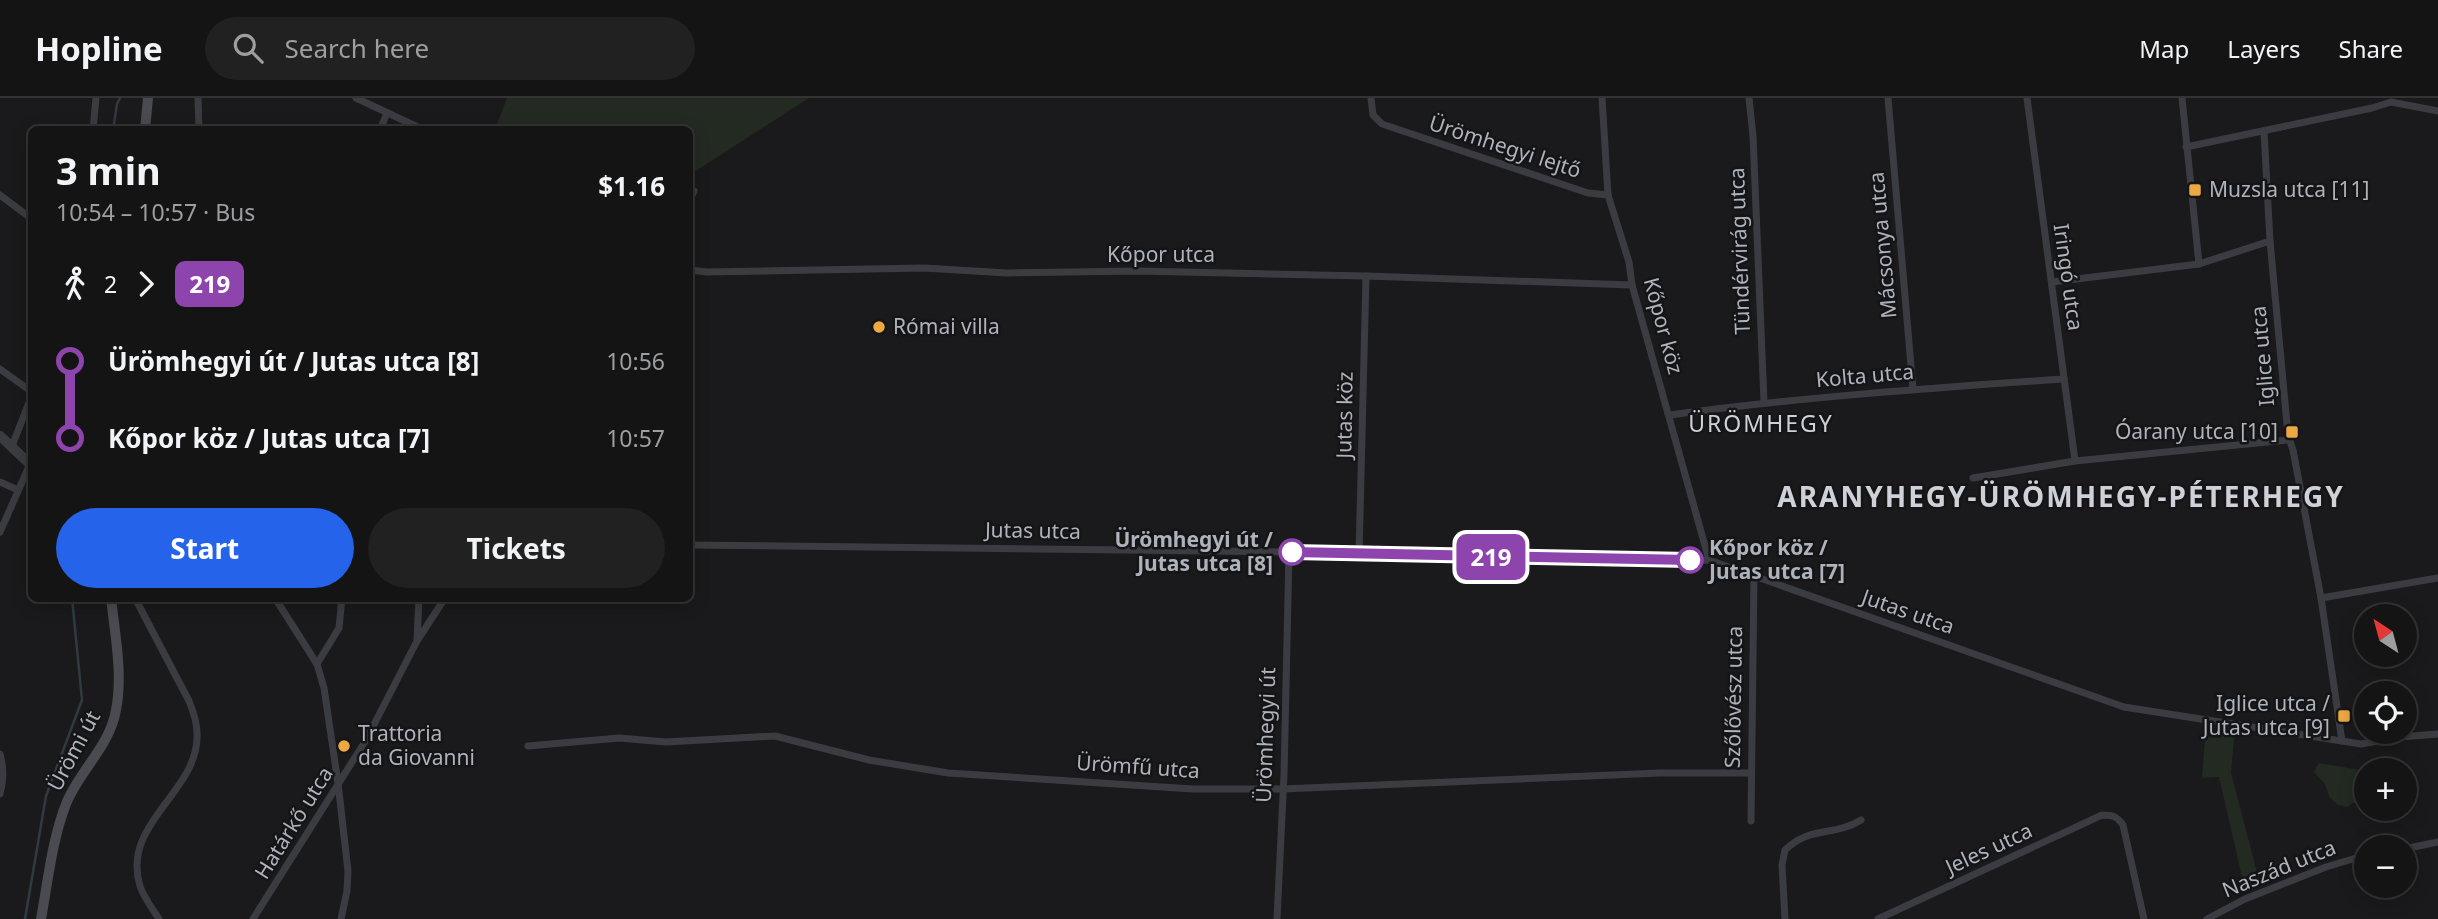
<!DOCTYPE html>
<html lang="en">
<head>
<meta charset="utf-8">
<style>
	:root { --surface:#141415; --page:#212122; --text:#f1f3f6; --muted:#9d9ea0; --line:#333334; --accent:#2563eb }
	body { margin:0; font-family:"Noto Sans",sans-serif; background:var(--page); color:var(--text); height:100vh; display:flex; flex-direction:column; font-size:26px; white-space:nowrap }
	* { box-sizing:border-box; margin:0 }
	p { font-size:23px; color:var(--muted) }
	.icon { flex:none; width:38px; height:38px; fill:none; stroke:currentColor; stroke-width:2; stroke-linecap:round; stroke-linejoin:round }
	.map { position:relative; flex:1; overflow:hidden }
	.sheet { position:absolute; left:28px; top:28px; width:665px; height:476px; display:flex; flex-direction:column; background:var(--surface); border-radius:10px; box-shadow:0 4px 18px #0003,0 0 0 2px var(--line) }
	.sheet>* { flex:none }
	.badge { padding:0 14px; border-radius:10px; font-size:24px; line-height:46px }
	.needle { width:46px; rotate:324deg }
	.tools { position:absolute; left:2354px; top:506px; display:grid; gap:14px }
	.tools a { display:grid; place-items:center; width:63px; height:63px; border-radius:50%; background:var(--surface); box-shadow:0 4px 18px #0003,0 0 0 2px var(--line); font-size:35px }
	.map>.badge { position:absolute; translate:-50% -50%; box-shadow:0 0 0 4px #fff }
	.legs { display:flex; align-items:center; gap:10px; height:77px; padding:0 28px; font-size:23px }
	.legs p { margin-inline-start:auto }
	.head { display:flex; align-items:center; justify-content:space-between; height:119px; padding:0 28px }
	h1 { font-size:38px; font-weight:700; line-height:52px }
	.cta { display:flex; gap:14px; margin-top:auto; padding:14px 28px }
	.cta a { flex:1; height:80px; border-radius:42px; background:var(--accent); color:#fff; font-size:28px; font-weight:700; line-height:80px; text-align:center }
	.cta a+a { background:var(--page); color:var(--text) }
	ul { padding:0 28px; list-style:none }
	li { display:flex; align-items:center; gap:24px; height:77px; font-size:26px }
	li i { display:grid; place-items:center; width:10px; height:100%; margin:0 9px; background:currentColor }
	li i::after { content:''; width:18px; height:18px; margin:-9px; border:5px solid; border-radius:50%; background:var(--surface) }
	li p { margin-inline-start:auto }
	li:first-child i { background:linear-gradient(#0000 50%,currentColor 0) }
	li:last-child i { background:linear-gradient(currentColor 50%,#0000 0) }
	header { display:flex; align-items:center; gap:42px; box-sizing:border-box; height:98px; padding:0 35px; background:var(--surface); border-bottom:2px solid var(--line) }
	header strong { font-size:33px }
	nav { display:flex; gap:38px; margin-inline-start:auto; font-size:24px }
	.search { width:490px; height:63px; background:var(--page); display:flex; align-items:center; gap:18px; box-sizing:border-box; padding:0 24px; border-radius:38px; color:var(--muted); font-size:26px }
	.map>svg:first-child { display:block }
</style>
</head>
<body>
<header>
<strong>Hopline</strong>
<div class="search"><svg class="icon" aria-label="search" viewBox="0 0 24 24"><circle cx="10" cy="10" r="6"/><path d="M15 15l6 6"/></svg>Search here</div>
<nav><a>Map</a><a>Layers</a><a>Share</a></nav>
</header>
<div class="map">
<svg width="2438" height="821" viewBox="0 0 2438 821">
	<rect width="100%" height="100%" fill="#1a1a1c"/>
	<g fill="#222a22">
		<polygon points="507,0 809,0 694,74 690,74 690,32 495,31"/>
		<polygon points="2225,628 2235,629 2231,675 2258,778 2243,783 2219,679 2202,680 2205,639 2219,640"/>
		<polygon points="2319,665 2366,673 2366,697 2347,709 2338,707 2330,700 2325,686 2314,674"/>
	</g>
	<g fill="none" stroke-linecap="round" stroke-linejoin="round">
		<g stroke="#303a40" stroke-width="2.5">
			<polyline points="113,32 117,6 120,0"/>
			<polyline points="25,821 46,698 82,602 72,500"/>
		</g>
		<g stroke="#3b3c41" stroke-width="7">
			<polyline points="198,0 199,32"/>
			<polyline points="356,0 424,32"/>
			<polyline points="1371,0 1373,17 1382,26 1588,95 1608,97"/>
			<polyline points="1602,0 1608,97 1629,164 1632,187 1709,462"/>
			<polyline points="1749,0 1753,38 1764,304"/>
			<polyline points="1888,0 1913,291"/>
			<polyline points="2027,0 2075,363"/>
			<polyline points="2182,0 2199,166"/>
			<polyline points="93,32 96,0"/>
			<polyline points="380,32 387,15"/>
			<polyline points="2264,33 2270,143 2288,337 2293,352 2321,500 2342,643"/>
			<polyline points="2186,49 2372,10 2391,4 2438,13"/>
			<polyline points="690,92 694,93 690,102"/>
			<polyline points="0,97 32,121"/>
			<polyline points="690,172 707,174 924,170 1007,175 1138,173 1366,178 1632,187"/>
			<polyline points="2052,184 2199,166 2270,143"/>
			<polyline points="0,271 32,294"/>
			<path d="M 1670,317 C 1801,299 1932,290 2064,281"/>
			<polyline points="12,348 32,297"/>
			<polyline points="1973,380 2075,363 2289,342"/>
			<polyline points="0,384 18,392"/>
			<polyline points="0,434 30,366"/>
			<polyline points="690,447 1289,454 1659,463 1709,462 2124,609 2361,646 2400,639 2438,636"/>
			<polyline points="1359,457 1366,178"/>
			<path d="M 135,500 L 189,603 C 194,615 198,627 197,640 C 196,695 121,726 140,788 C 144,800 152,810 159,821"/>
			<polyline points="275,500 317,566 324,590 338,685 348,773 347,793 341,821"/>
			<polyline points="2321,500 2438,480"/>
			<polyline points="417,542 419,500"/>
			<polyline points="317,566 339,530 342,500"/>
			<polyline points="528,648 619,640 666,644 775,638 869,662 948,675 1193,691 1282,691 1660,675 1750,675"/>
			<path d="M 0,656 C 4,670 4,682 0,696"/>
			<polyline points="1751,723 1754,477"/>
			<polyline points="2404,751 2438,744"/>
			<polyline points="253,821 366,642 417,543 445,500"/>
			<polyline points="1277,821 1284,677 1289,454"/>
			<path d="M 1785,821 L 1782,767 L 1785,752 C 1811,727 1834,739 1861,722"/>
			<path d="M 1878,821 L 2102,717 C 2112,717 2117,718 2123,727 L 2144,821"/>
			<polyline points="2207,821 2245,801 2326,769 2366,757"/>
		</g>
		<polyline stroke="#3b3c41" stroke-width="10" points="0,338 32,368"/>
		<g stroke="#494b51" stroke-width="10">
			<polyline points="145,32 148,0"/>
			<path d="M 41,821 C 48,783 52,742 66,706 C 79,673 110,648 116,612 C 123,577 115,536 111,500"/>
		</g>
	</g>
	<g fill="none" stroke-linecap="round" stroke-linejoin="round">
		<g stroke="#fff" stroke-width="16">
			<polyline id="line-1" points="1292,454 1690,462"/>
		</g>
		<use href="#line-1" stroke="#8e44ad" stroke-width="10"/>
	</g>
	<g fill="#eca842" stroke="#151517" stroke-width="2.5">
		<rect x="2188" y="85" width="14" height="14" rx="3.5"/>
		<circle cx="879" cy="229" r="7"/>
		<rect x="2285" y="327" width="14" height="14" rx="3.5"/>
		<rect x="2337" y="611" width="14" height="14" rx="3.5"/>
		<circle cx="344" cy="648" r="7"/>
	</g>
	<g fill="#fff" stroke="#8e44ad" stroke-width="3.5">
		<circle cx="1292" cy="454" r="12"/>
		<circle cx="1690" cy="462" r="12"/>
	</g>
	<g text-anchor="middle" stroke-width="5" stroke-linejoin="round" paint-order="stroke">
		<g font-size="21" fill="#adb2bb" stroke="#151517">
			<text transform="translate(1505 49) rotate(18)" y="7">Ürömhegyi lejtő</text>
			<text transform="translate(1883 147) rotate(-95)" y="7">Mácsonya utca</text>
			<text transform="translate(1740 153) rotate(-92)" y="7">Tündérvirág utca</text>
			<text x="1161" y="164">Kőpor utca</text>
			<text transform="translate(2068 179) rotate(82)" y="7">Iringó utca</text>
			<text transform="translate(1663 228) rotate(75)" y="7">Kőpor köz</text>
			<text transform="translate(2263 258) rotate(-95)" y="7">Iglice utca</text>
			<text transform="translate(1865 278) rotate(-5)" y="7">Kolta utca</text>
			<text transform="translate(1345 317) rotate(-89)" y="7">Jutas köz</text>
			<text transform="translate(1033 433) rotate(1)" y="7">Jutas utca</text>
			<text transform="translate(1908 514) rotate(19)" y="7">Jutas utca</text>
			<text transform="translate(1734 599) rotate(-89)" y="7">Szőlővész utca</text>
			<text transform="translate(1266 637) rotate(-88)" y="7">Ürömhegyi út</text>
			<text transform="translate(74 653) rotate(-62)" y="7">Ürömi út</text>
			<text transform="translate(1138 669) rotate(4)" y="7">Ürömfű utca</text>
			<text transform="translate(294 725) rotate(-58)" y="7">Határkő utca</text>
			<text transform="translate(1989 751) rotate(-25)" y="7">Jeles utca</text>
			<text transform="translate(2279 771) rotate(-22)" y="7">Naszád utca</text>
		</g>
		<g font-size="21" fill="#adb2bb" stroke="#151517" text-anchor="start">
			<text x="2209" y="99">Muzsla utca [11]</text>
			<text x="893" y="236">Római villa</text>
			<text x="2278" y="341" text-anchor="end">Óarany utca [10]</text>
			<text x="2330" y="613" text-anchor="end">Iglice utca /<tspan x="2330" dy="24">Jutas utca [9]</tspan></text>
			<text x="358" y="643">Trattoria<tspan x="358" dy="24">da Giovanni</tspan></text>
		</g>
		<g font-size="21" font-weight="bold" fill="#adb2bb" stroke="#151517" text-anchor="end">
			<text x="1273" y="449">Ürömhegyi út /<tspan x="1273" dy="24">Jutas utca [8]</tspan></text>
			<text x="1709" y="457" text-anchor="start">Kőpor köz /<tspan x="1709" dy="24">Jutas utca [7]</tspan></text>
		</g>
		<g font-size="23" letter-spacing="2" fill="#ced1d7" stroke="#151517">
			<text x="1761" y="334">ÜRÖMHEGY</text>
		</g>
		<g font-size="28" font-weight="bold" letter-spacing="2" fill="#ced1d7" stroke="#151517">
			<text x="2061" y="409">ARANYHEGY-ÜRÖMHEGY-PÉTERHEGY</text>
		</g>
	</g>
</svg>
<div class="tools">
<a><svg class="needle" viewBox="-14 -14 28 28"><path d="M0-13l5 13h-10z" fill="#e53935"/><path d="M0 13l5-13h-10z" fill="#9d9ea0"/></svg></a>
<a><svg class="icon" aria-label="locate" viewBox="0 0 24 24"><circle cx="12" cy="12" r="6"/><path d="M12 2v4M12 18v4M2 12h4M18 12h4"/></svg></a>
<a>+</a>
<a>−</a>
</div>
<b class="badge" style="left:1491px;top:459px;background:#8e44ad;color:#fff">219</b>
<section class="sheet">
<div class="head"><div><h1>3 min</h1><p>10:54 – 10:57 · Bus</p></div><b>$1.16</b></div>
<div class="legs"><svg class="icon" aria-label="walk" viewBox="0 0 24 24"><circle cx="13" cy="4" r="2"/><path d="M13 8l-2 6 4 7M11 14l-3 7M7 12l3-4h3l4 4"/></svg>2<svg class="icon" aria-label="forward" viewBox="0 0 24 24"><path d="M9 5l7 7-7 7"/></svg><b class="badge" style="background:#8e44ad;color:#fff">219</b></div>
<ul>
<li><i style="color:#8e44ad"></i><b>Ürömhegyi út / Jutas utca [8]</b><p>10:56</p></li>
<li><i style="color:#8e44ad"></i><b>Kőpor köz / Jutas utca [7]</b><p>10:57</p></li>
</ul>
<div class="cta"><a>Start</a><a>Tickets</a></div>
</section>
</div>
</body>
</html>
